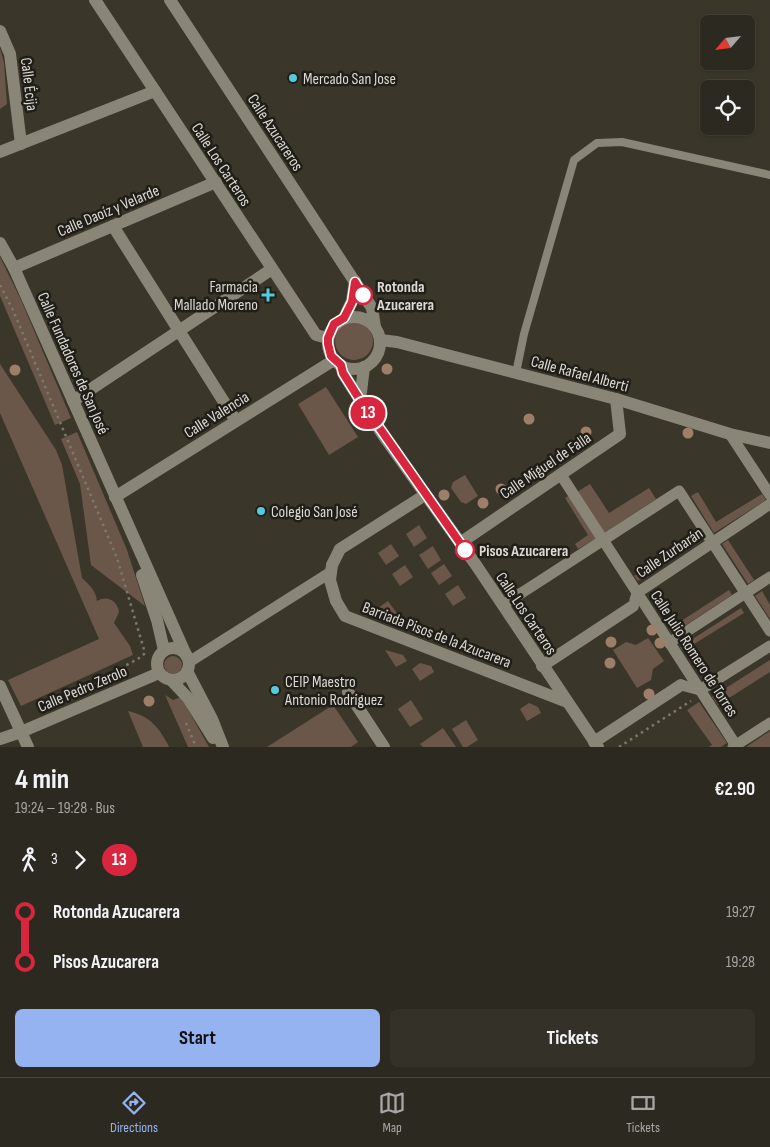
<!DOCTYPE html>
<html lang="en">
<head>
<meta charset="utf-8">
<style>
	:root { --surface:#2c2920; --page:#343129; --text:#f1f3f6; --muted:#a6a6a5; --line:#48453e; --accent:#95b2f1 }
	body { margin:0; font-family:"Sofia Sans Condensed",sans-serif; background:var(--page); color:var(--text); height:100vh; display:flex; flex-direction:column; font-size:19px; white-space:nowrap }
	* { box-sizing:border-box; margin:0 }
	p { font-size:16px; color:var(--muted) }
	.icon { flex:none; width:28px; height:28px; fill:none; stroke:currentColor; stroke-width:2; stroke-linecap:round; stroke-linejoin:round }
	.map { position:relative; height:747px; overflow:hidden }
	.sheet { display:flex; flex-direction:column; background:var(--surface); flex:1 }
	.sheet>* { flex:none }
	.badge { padding:0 10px; border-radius:16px; font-size:18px; line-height:32px }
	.needle { width:32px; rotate:242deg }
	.buttons { position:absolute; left:700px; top:15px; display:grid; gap:10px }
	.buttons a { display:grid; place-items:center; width:55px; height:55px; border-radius:8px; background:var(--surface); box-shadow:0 1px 4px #0004,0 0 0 1px var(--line); font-size:25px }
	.map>.badge { position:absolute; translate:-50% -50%; box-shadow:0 0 0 2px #fff }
	.legs { display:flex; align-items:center; gap:8px; height:55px; padding:0 15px; font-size:16px }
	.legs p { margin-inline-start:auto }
	.summary { display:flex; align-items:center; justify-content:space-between; height:85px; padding:0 15px }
	h1 { font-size:28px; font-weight:700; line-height:38px }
	.cta { display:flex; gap:10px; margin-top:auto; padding:10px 15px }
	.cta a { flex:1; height:58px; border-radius:8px; background:var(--accent); color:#111; font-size:20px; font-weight:700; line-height:58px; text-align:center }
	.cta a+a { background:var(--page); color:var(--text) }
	ul { padding:0 15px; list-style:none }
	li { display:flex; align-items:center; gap:18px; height:50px; font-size:19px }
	li i { display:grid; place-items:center; width:8px; height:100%; margin:0 6px; background:currentColor }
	li i::after { content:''; width:12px; height:12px; margin:-6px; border:4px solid; border-radius:50%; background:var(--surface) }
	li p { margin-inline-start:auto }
	li:first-child i { background:linear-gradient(#0000 50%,currentColor 0) }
	li:last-child i { background:linear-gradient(currentColor 50%,#0000 0) }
	.dock { display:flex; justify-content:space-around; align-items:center; height:70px; border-top:1px solid var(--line); background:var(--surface); font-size:14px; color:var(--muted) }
	.dock a { display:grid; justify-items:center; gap:2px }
	.dock .selected { color:var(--accent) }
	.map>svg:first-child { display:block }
</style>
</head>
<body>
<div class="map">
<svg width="770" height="747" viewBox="0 0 770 747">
	<rect width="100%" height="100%" fill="#3a372a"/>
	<g fill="#6b564a">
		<polygon points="0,48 4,63 7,104 0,109"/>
		<polygon points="0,257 21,300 71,418 55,425 0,296"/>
		<circle cx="354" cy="341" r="19"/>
		<path d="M 0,364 L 56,450 L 62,465 L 82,578 C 89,585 96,590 97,601 C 107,595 117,600 119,612 L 114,623 L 130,646 L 133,655 L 21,706 L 8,680 L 99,639 L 0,413 Z"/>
		<polygon points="326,387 358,437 329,455 298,404"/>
		<polygon points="77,432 127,550 145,606 91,565 80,484 61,439"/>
		<polygon points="465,475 478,496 466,504 461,502 451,488 453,482"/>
		<polygon points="590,484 609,513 649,488 656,499 604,533 577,492"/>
		<polygon points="698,492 716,522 762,494 766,500 714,533 691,496"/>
		<polygon points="570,495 597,538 578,549 575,544 588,535 565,498"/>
		<polygon points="419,525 427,538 414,547 406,534"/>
		<polygon points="695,537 698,542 638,581 634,576"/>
		<polygon points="728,540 754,580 748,584 722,544"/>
		<polygon points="391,544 399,556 386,565 378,553"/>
		<polygon points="433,546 441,560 428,569 419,555"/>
		<polygon points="444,564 452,576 439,585 431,573"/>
		<polygon points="405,565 413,577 400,586 392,574"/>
		<polygon points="458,585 466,598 453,606 445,594"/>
		<polygon points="729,590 732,595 672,634 669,629"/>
		<polygon points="762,591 770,605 770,619 755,596"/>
		<polygon points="388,601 401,619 375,610"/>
		<polygon points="741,608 744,613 683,651 680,647"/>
		<polygon points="648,638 664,661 653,669 651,680 637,688 613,650 626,642 636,645"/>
		<polygon points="385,650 403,655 407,661 396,667"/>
		<circle cx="173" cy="665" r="9"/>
		<polygon points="770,660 770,672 718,705 712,697"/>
		<polygon points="420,663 431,666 434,672 420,681 412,669"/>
		<polygon points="165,695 173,700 181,697 209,747 188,747"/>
		<polygon points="411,700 423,719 410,727 398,709"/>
		<polygon points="699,702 727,743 721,747 709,747 712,745 687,710"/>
		<polygon points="529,703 538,707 541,713 527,721 520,709"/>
		<polygon points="333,705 358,742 351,747 267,747"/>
		<path d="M 128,711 C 150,716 159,727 169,747 L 143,747 Z"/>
		<polygon points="466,720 478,740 467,747 463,747 452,729"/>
		<polygon points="443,728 456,747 423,747 420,744"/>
		<polygon points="770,731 770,747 746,747"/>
	</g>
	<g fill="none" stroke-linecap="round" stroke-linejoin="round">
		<g stroke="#7b796e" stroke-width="2.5" stroke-dasharray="2.5 4" stroke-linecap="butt">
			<path d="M 0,285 L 13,310 L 117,558 L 145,653 C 137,662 124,664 115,673 L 115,677"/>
			<polyline points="186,723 196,747"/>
			<polyline points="619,747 691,701"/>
		</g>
		<polyline stroke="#898677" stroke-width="8" points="516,373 524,334 574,160 597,143 622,142 770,175"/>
		<g stroke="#898677" stroke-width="11">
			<polyline points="730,434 770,495"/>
			<polyline points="561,475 737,747"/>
			<polyline points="635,600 637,593 770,504"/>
			<polyline points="503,605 679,491 770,631"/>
			<polyline points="669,643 770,577"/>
			<polyline points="189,662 331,572"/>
			<polyline points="681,685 700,690 770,646"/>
			<polyline points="733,747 770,723"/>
		</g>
		<g stroke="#898677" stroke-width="12">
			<polyline points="95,0 316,335 328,338"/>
			<polyline points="170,0 372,308 375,327"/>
			<polyline points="0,31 10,54 21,144"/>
			<polyline points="0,152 155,91"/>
			<polyline points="113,226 236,421"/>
			<polyline points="0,243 14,268 186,655"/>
			<polyline points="14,268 216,182"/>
			<circle cx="354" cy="343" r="26"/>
			<polyline points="344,318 352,301 355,281"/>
			<polyline points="380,340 397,342 616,399 730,434 770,443"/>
			<polyline points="341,365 343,373 360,400 383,435 476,565 598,747"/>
			<polyline points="360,400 364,367"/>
			<polyline points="73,401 272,269"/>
			<polyline points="425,495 340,549 332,565 330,580 336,601 345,616 567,702"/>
			<polyline points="115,497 334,360"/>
			<polyline points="460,543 620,434 616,399"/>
			<polyline points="142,575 157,620 164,650"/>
			<circle cx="173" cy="664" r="16"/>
			<polyline points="542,666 633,606"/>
			<polyline points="187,671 212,719 223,747"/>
			<polyline points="171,680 188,698 213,738"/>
			<polyline points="0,686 28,747"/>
			<polyline points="348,692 384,747"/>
			<polyline points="0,739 21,732 159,673"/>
			<polyline points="594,742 681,685"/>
		</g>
	</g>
	<g fill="#9d7f69">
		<circle cx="387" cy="369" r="5.5"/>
		<circle cx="15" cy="370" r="5.5"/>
		<circle cx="381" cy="412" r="5.5"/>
		<circle cx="529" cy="419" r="5.5"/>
		<circle cx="586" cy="432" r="5.5"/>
		<circle cx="688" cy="433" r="5.5"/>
		<circle cx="501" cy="489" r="5.5"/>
		<circle cx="444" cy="495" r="5.5"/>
		<circle cx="483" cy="503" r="5.5"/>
		<circle cx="652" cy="630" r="5.5"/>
		<circle cx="611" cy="642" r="5.5"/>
		<circle cx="660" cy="643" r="5.5"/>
		<circle cx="610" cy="663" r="5.5"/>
		<circle cx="649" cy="694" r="5.5"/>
		<circle cx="149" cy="701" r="5.5"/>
	</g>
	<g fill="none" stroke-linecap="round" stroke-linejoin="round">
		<g stroke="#fff" stroke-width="11">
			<polyline id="line-1" points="363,295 355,282 352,302 344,318 334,324 328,338 328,344 331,356 341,365 343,373 360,400 465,550"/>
		</g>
		<use href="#line-1" stroke="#d7263d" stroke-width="8"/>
	</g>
	<g fill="#54cadd" stroke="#201e18" stroke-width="2">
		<circle cx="293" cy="78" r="5"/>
		<path d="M265.5 287.5h5v5h5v5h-5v5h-5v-5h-5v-5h5z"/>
		<circle cx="261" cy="511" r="5"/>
		<circle cx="275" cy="690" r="5"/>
	</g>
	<g fill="#fff" stroke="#d7263d" stroke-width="2.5">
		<circle cx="363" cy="295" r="9"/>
		<circle cx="465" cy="550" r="9"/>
	</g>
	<g text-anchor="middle" stroke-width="5" stroke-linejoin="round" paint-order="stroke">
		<g font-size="16" fill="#dcdad2" stroke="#201e18" text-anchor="start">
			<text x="303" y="84">Mercado San Jose</text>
			<text x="258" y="292" text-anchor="end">Farmacia<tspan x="258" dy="18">Mallado Moreno</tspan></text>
			<text x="271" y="517">Colegio San José</text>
			<text x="285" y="687">CEIP Maestro<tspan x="285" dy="18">Antonio Rodríguez</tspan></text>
		</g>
		<g font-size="16" fill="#dcdad2" stroke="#201e18">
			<text transform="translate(30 84) rotate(83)" y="6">Calle Écija</text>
			<text transform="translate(276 132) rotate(57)" y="6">Calle Azucareros</text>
			<text transform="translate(222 164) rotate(57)" y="6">Calle Los Carteros</text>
			<text transform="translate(108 210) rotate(-23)" y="6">Calle Daoíz y Velarde</text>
			<text transform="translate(74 363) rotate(66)" y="6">Calle Fundadores de San José</text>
			<text transform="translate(580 373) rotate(15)" y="6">Calle Rafael Alberti</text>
			<text transform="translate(216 414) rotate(-32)" y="6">Calle Valencia</text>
			<text transform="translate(545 465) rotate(-34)" y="6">Calle Miguel de Falla</text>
			<text transform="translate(669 552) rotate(-34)" y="6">Calle Zurbarán</text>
			<text transform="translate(527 613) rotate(56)" y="6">Calle Los Carteros</text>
			<text transform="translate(437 634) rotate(21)" y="6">Barriada Pisos de la Azucarera</text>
			<text transform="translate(695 653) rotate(57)" y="6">Calle Julio Romero de Torres</text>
			<text transform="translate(82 688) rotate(-23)" y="6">Calle Pedro Zerolo</text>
		</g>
		<g font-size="16" font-weight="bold" fill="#dcdad2" stroke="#201e18" text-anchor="start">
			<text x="377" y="292">Rotonda<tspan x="377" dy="18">Azucarera</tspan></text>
			<text x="479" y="556">Pisos Azucarera</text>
		</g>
	</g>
</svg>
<div class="buttons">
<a><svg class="needle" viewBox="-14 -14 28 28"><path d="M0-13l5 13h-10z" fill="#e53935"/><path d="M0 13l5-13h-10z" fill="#a6a6a5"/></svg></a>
<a><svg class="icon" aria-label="locate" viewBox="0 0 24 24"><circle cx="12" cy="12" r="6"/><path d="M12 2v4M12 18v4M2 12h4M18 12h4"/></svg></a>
</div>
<b class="badge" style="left:368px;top:413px;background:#d7263d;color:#fff">13</b>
</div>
<section class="sheet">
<div class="summary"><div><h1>4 min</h1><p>19:24 – 19:28 · Bus</p></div><b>€2.90</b></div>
<div class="legs"><svg class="icon" aria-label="walk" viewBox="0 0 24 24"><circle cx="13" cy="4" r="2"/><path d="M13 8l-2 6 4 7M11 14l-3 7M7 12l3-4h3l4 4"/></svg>3<svg class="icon" aria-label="forward" viewBox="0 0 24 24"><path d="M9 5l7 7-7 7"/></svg><b class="badge" style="background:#d7263d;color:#fff">13</b></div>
<ul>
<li><i style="color:#d7263d"></i><b>Rotonda Azucarera</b><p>19:27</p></li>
<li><i style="color:#d7263d"></i><b>Pisos Azucarera</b><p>19:28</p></li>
</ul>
<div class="cta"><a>Start</a><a>Tickets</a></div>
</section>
<nav class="dock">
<a class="selected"><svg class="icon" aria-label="directions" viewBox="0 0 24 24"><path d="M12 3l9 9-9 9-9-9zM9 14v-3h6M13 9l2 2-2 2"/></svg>Directions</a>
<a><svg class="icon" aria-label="map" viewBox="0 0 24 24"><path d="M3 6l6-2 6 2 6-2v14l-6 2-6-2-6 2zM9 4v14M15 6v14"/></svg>Map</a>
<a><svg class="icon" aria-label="tickets" viewBox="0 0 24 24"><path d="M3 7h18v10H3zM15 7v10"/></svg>Tickets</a>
</nav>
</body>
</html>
